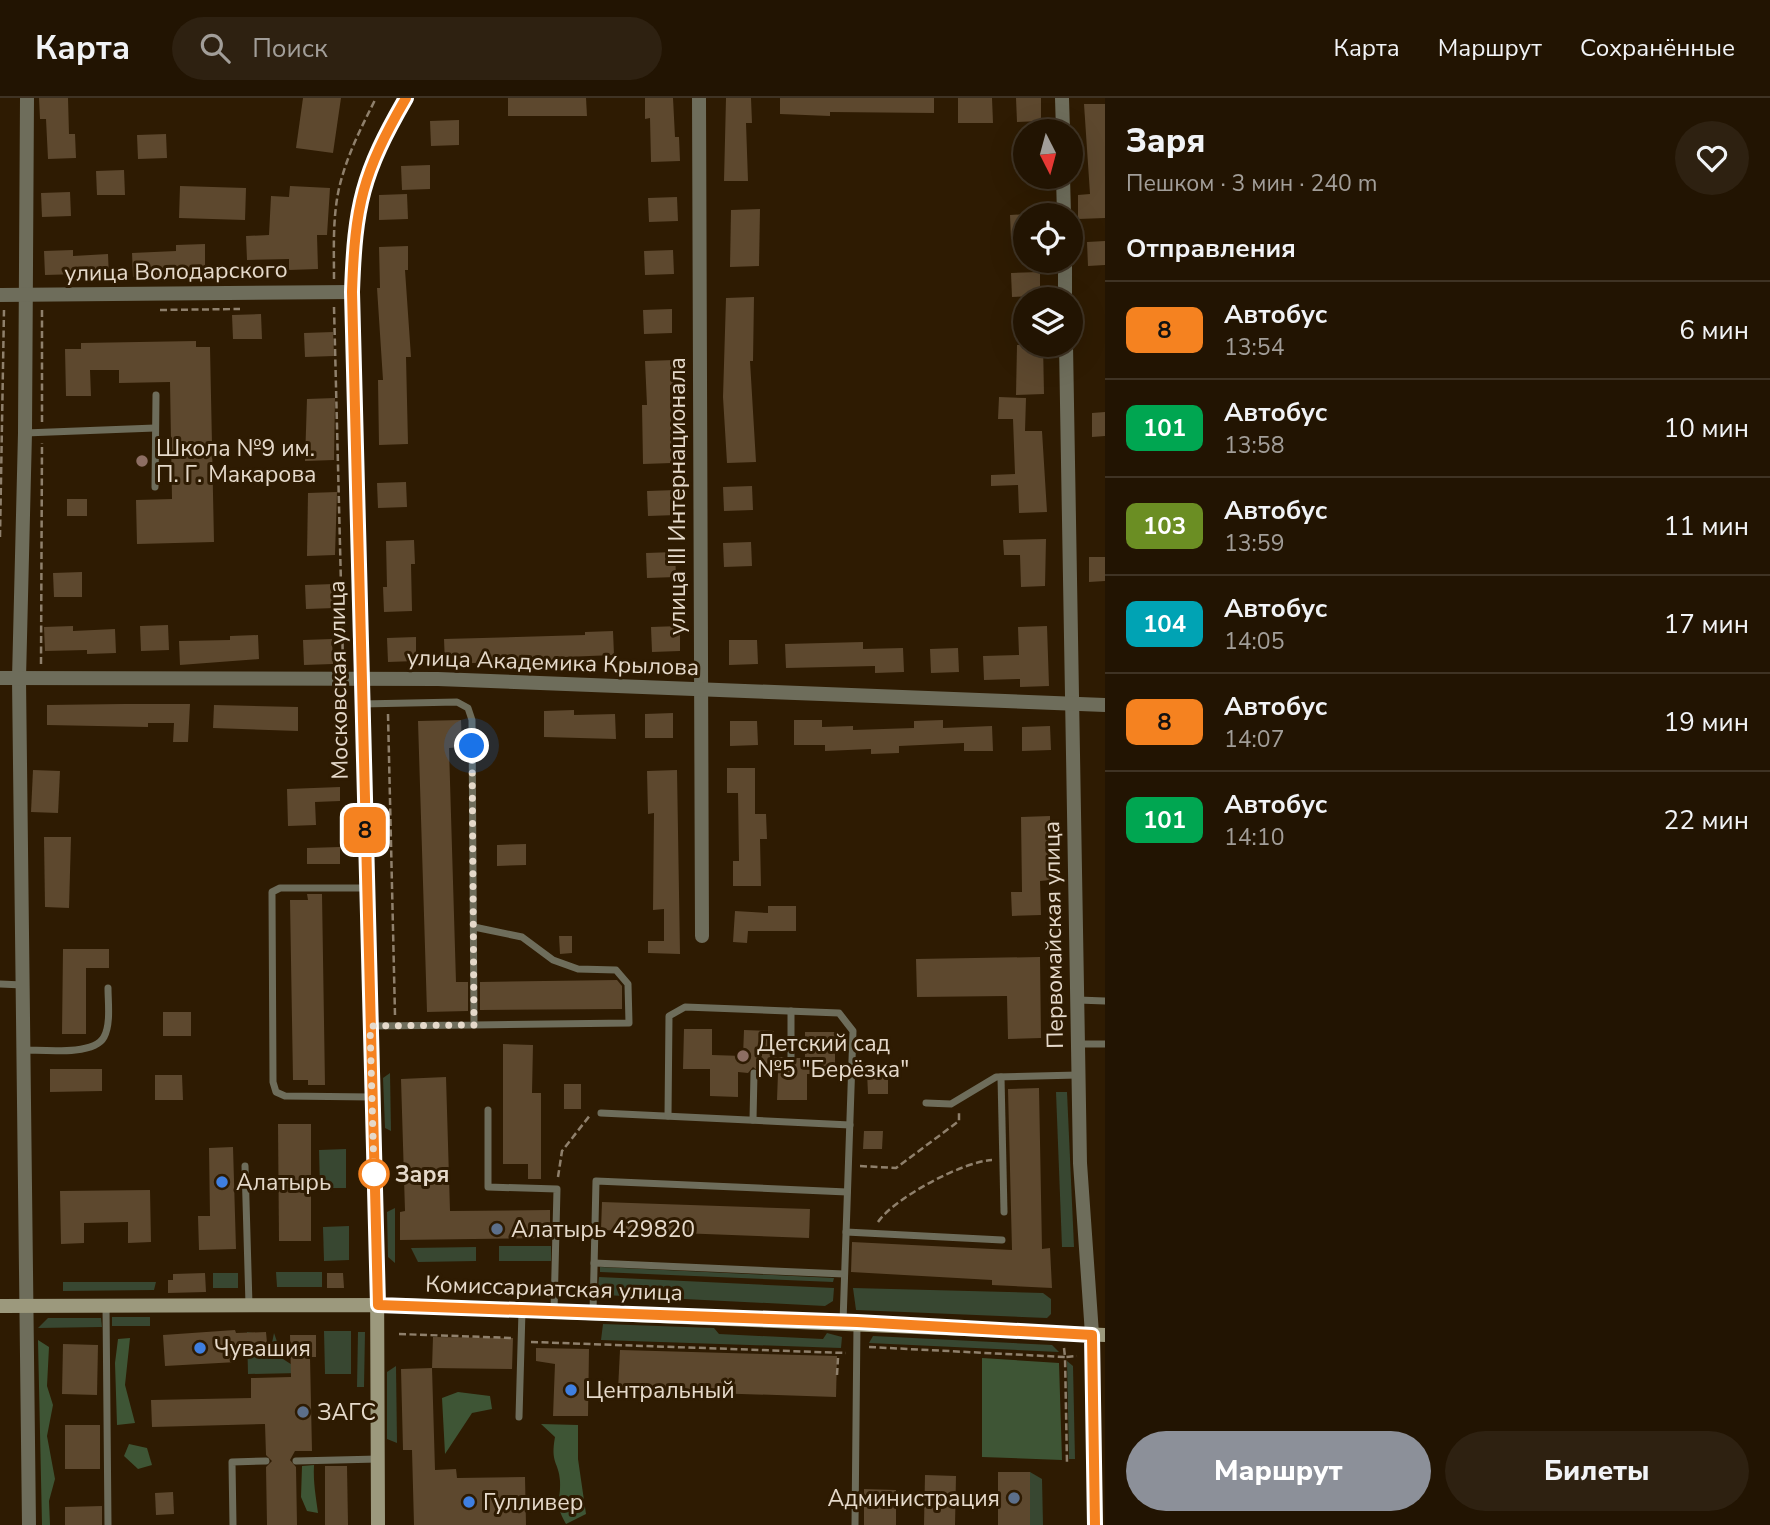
<!DOCTYPE html>
<html lang="ru">
<head>
<meta charset="utf-8">
<style>
	:root { --surface:#221402; --page:#2e2111; --text:#f1f3f6; --muted:#a29e99; --line:#3f3324; --accent:#8c9099 }
	body { margin:0; font-family:"Nunito Sans",sans-serif; background:var(--page); color:var(--text); height:100vh; display:flex; flex-direction:column; font-size:26px; white-space:nowrap }
	* { box-sizing:border-box; margin:0 }
	p { font-size:23px; color:var(--muted) }
	.icon { flex:none; width:38px; height:38px; fill:none; stroke:currentColor; stroke-width:2; stroke-linecap:round; stroke-linejoin:round }
	.map { position:relative; flex:1; overflow:hidden }
	.drawer { display:flex; flex-direction:column; background:var(--surface); width:665px }
	.drawer>* { flex:none }
	.badge { padding:0 14px; border-radius:10px; font-size:24px; line-height:46px }
	.needle { width:46px; rotate:174deg }
	.buttons { position:absolute; left:1013px; top:21px; display:grid; gap:14px }
	.buttons a { display:grid; place-items:center; width:70px; height:70px; border-radius:50%; background:var(--surface); box-shadow:0 7px 28px #0002,0 0 0 2px var(--line); font-size:35px }
	.you { position:absolute; width:35px; height:35px; margin:-18px; border:5px solid #fff; border-radius:50%; background:#1a73e8; box-shadow:0 0 0 10px #1a73e833 }
	.map>.badge { position:absolute; translate:-50% -50%; box-shadow:0 0 0 4px #fff }
	h2 { padding:0 21px; font-size:26px; line-height:63px }
	.round { display:grid; place-items:center; flex:none; width:74px; height:74px; border-radius:37px; background:var(--page) }
	.overview { display:flex; align-items:center; justify-content:space-between; height:119px; padding:0 21px }
	h1 { font-size:33px; font-weight:800; line-height:52px }
	.cta { display:flex; gap:14px; margin-top:auto; padding:14px 21px }
	.cta a { flex:1; height:80px; border-radius:42px; background:var(--accent); color:#fff; font-size:28px; font-weight:800; line-height:80px; text-align:center }
	.cta a+a { background:var(--page); color:var(--text) }
	ul { padding:0; list-style:none }
	li { display:flex; align-items:center; gap:21px; height:98px; padding:0 21px; border-top:2px solid var(--line) }
	li div { flex:1 }
	li b { display:block; font-size:26px }
	li em { font-style:normal }
	li .badge { min-width:77px; font-weight:700; text-align:center }
	header { display:flex; align-items:center; gap:42px; box-sizing:border-box; height:98px; padding:0 35px; background:var(--surface); border-bottom:2px solid var(--line) }
	header strong { font-size:33px }
	nav { display:flex; gap:38px; margin-inline-start:auto; font-size:24px }
	.search { width:490px; height:63px; background:var(--page); display:flex; align-items:center; gap:18px; box-sizing:border-box; padding:0 24px; border-radius:38px; color:var(--muted); font-size:26px }
	main { display:flex; flex:1; min-height:0 }
	.map>svg:first-child { display:block }
</style>
</head>
<body>
<header>
<strong>Карта</strong>
<div class="search"><svg class="icon" aria-label="search" viewBox="0 0 24 24"><circle cx="10" cy="10" r="6"/><path d="M15 15l6 6"/></svg>Поиск</div>
<nav><a>Карта</a><a>Маршрут</a><a>Сохранённые</a></nav>
</header>
<main>
<div class="map">
<svg width="1105" height="1427" viewBox="0 0 1105 1427">
	<rect width="100%" height="100%" fill="#2e1b02"/>
	<g fill="#384731">
		<polygon points="390,975 391,1033 385,1030 383,980"/>
		<polygon points="1056,994 1067,994 1074,1149 1062,1149"/>
		<polygon points="346,1051 346,1090 320,1090 319,1052"/>
		<polygon points="395,1110 395,1165 388,1159 387,1114"/>
		<polygon points="349,1128 349,1162 324,1163 323,1129"/>
		<rect x="499" y="1148" width="52" height="15"/>
		<polygon points="476,1149 476,1163 418,1164 411,1150"/>
		<polygon points="600,1169 834,1180 833,1184 600,1174"/>
		<polygon points="276,1174 322,1174 322,1189 277,1189"/>
		<rect x="213" y="1175" width="25" height="15"/>
		<polygon points="599,1179 834,1190 833,1203 825,1208 604,1197 598,1190"/>
		<polygon points="63,1184 156,1184 154,1192 63,1193"/>
		<polygon points="853,1190 1043,1195 1051,1201 1051,1216 1047,1220 856,1212"/>
		<rect x="112" y="1219" width="38" height="9"/>
		<polygon points="48,1220 101,1220 102,1229 38,1230"/>
		<polygon points="603,1226 714,1230 719,1236 823,1241 827,1235 842,1239 841,1250 601,1242"/>
		<polygon points="324,1233 351,1233 351,1276 325,1276"/>
		<polygon points="247,1234 253,1235 254,1246 272,1245 274,1235 283,1261 300,1272 300,1275 248,1276"/>
		<polygon points="358,1234 365,1234 364,1289 357,1289"/>
		<polygon points="873,1238 1052,1247 1059,1254 869,1245"/>
		<polygon points="1067,1263 1073,1268 1075,1361 1069,1361"/>
		<polygon points="396,1268 397,1345 387,1341 387,1274"/>
		<polygon points="1030,1374 1042,1381 1043,1427 1030,1427"/>
	</g>
	<g fill="#3e5535">
		<polygon points="130,1240 125,1287 135,1325 117,1327 115,1265 118,1241"/>
		<polygon points="38,1242 49,1249 47,1288 53,1307 47,1338 55,1381 49,1403 50,1427 42,1427"/>
		<polygon points="982,1260 1059,1265 1062,1362 982,1359"/>
		<polygon points="458,1294 490,1298 492,1311 472,1315 445,1356 442,1300"/>
		<path d="M 541,1326 L 578,1327 L 578,1361 L 586,1416 L 566,1426 C 553,1402 561,1406 560,1383 C 559,1364 550,1366 555,1339 Z"/>
		<polygon points="129,1346 147,1350 152,1367 138,1371 124,1358"/>
		<path d="M 314,1367 C 313,1384 316,1399 318,1415 L 307,1413 L 301,1399 L 302,1368 Z"/>
	</g>
	<g fill="#5d482e">
		<polygon points="39,0 68,0 69,36 75,36 76,60 48,61 46,21 40,21"/>
		<polygon points="303,0 341,0 333,55 296,50"/>
		<polygon points="508,0 586,0 587,18 508,18"/>
		<polygon points="645,0 673,0 675,39 679,39 680,63 651,64 650,20 645,21"/>
		<polygon points="726,0 751,0 752,25 746,25 748,83 724,83"/>
		<polygon points="780,0 934,0 934,15 830,14 830,18 780,16"/>
		<polygon points="958,0 992,0 993,25 958,25"/>
		<polygon points="1016,0 1041,0 1041,23 1017,24"/>
		<polygon points="1084,6 1105,6 1105,120 1078,121 1078,97 1090,96"/>
		<polygon points="459,22 459,47 431,48 430,23"/>
		<polygon points="166,36 167,60 138,61 137,37"/>
		<polygon points="430,67 430,91 402,92 401,68"/>
		<polygon points="124,72 125,97 97,97 96,73"/>
		<polygon points="180,88 246,90 245,122 179,120"/>
		<polygon points="290,88 330,90 327,137 317,137 318,171 289,172 289,161 247,162 246,138 269,137 271,98 289,99"/>
		<polygon points="70,94 71,118 42,119 41,95"/>
		<polygon points="407,96 408,121 379,122 379,97"/>
		<polygon points="677,99 678,123 649,124 648,100"/>
		<polygon points="760,111 759,168 730,169 731,112"/>
		<polygon points="1026,116 1026,140 1011,141 1010,117"/>
		<polygon points="1105,143 1105,167 1088,168 1087,144"/>
		<polygon points="205,146 205,170 162,172 162,178 133,179 132,155 176,153 176,147"/>
		<polygon points="408,148 408,172 405,172 411,259 406,259 408,346 379,347 378,282 383,282 377,190 380,190 379,149"/>
		<polygon points="73,152 73,158 108,156 109,180 81,182 80,176 45,177 44,153"/>
		<polygon points="673,152 674,176 645,177 644,153"/>
		<polygon points="1040,174 1040,198 1012,199 1011,175"/>
		<polygon points="754,199 753,263 750,263 756,364 727,365 723,299 726,200"/>
		<polygon points="672,211 672,235 644,236 643,212"/>
		<polygon points="261,216 262,241 233,241 232,217"/>
		<polygon points="333,234 334,258 305,259 304,235"/>
		<polygon points="196,243 196,249 210,249 214,444 137,446 136,402 172,401 170,284 119,285 119,272 90,272 91,298 66,298 65,251 81,251 81,245"/>
		<polygon points="1017,247 1043,247 1044,296 1016,297"/>
		<polygon points="674,262 675,287 670,287 672,365 643,366 642,307 647,307 645,263"/>
		<polygon points="999,299 1026,300 1025,333 1042,333 1047,414 1019,415 1018,387 991,388 991,377 1015,376 1013,321 998,321"/>
		<polygon points="335,300 334,362 305,363 307,301"/>
		<polygon points="1105,314 1105,338 1092,339 1092,315"/>
		<polygon points="406,384 407,409 378,410 377,385"/>
		<polygon points="752,388 753,412 724,413 723,389"/>
		<polygon points="676,392 677,417 648,418 647,393"/>
		<polygon points="337,394 335,457 307,458 308,395"/>
		<rect x="67" y="401" width="20" height="17"/>
		<polygon points="1046,441 1045,488 1021,489 1020,457 1004,457 1003,442"/>
		<polygon points="414,442 415,466 411,466 412,513 384,514 383,489 387,489 386,443"/>
		<polygon points="751,444 752,468 724,469 723,445"/>
		<polygon points="675,454 676,479 647,480 646,455"/>
		<polygon points="1089,459 1105,459 1105,483 1089,484"/>
		<polygon points="82,474 82,499 54,499 53,475"/>
		<polygon points="334,486 335,510 306,511 305,487"/>
		<polygon points="168,527 169,552 141,553 140,528"/>
		<polygon points="73,528 73,533 115,531 116,555 87,556 87,552 45,553 44,529"/>
		<polygon points="680,528 680,553 652,554 651,529"/>
		<polygon points="1047,528 1049,588 1020,589 1020,581 984,582 983,558 1019,557 1018,529"/>
		<polygon points="613,533 614,557 565,559 565,562 445,566 444,541 585,537 585,534"/>
		<polygon points="258,537 259,561 180,567 179,543 230,542 230,538"/>
		<polygon points="416,539 416,563 388,564 387,540"/>
		<polygon points="332,541 333,566 304,567 303,542"/>
		<polygon points="729,542 757,542 758,566 729,567"/>
		<polygon points="863,544 863,551 903,550 904,574 875,575 875,568 786,570 785,546"/>
		<polygon points="958,550 959,574 931,575 930,551"/>
		<polygon points="124,606 190,606 188,644 173,644 174,625 148,625 148,629 47,627 47,607"/>
		<polygon points="214,607 298,609 298,633 213,630"/>
		<polygon points="574,612 574,617 615,616 616,641 544,639 544,613"/>
		<polygon points="673,615 673,640 645,640 645,616"/>
		<polygon points="461,622 462,649 449,650 456,884 468,884 468,913 427,914 418,623"/>
		<polygon points="794,622 822,622 822,629 853,628 853,632 914,630 914,623 943,622 943,630 992,628 993,653 964,653 964,645 899,648 899,655 871,656 871,651 825,653 825,647 794,647"/>
		<polygon points="730,623 757,623 758,647 730,648"/>
		<polygon points="1050,628 1051,652 1022,653 1022,629"/>
		<polygon points="727,670 755,670 755,716 766,716 767,741 760,741 761,788 733,788 733,763 739,763 738,695 727,695"/>
		<polygon points="33,672 60,673 58,715 31,714"/>
		<polygon points="677,672 680,856 648,855 648,843 664,843 664,811 653,812 654,715 648,716 647,673"/>
		<polygon points="340,689 340,703 315,704 316,727 288,728 287,691"/>
		<polygon points="1050,718 1050,782 1040,783 1041,817 1012,818 1011,794 1022,794 1021,719"/>
		<polygon points="44,739 71,739 69,810 45,809"/>
		<polygon points="526,746 526,767 497,768 497,747"/>
		<polygon points="340,749 340,766 307,766 307,750"/>
		<polygon points="307,796 322,796 325,987 308,987 308,982 293,982 290,802 308,802"/>
		<polygon points="768,808 796,808 796,833 748,833 747,845 733,844 735,813 768,815"/>
		<polygon points="559,838 572,838 572,855 560,856"/>
		<polygon points="63,851 109,851 109,870 86,870 86,936 62,936"/>
		<polygon points="1040,859 1041,940 1008,941 1007,898 917,899 916,861"/>
		<polygon points="617,882 622,888 622,911 480,912 480,884"/>
		<rect x="163" y="914" width="28" height="24"/>
		<polygon points="684,931 712,931 712,957 743,958 744,932 774,933 774,959 785,959 790,966 797,960 805,960 805,934 835,934 835,976 807,976 807,1002 777,1002 778,975 760,975 753,969 748,975 738,974 738,999 710,998 710,971 683,971"/>
		<polygon points="503,946 533,947 532,995 541,995 541,1081 528,1081 528,1066 503,1066"/>
		<polygon points="50,971 102,971 102,993 50,994"/>
		<polygon points="867,974 888,974 888,996 868,996"/>
		<polygon points="155,977 182,977 183,1002 155,1002"/>
		<polygon points="446,979 450,1113 550,1112 550,1140 400,1142 400,1114 405,1113 401,981"/>
		<rect x="564" y="986" width="17" height="25"/>
		<polygon points="1039,990 1042,1151 1050,1150 1052,1190 992,1187 992,1182 851,1174 852,1144 1012,1152 1008,991"/>
		<polygon points="278,1026 311,1026 311,1143 279,1143"/>
		<polygon points="864,1033 883,1033 882,1051 863,1051"/>
		<polygon points="233,1049 236,1151 199,1152 198,1118 210,1118 209,1050"/>
		<polygon points="150,1092 151,1144 128,1145 128,1124 84,1125 84,1145 61,1146 60,1093"/>
		<polygon points="602,1104 810,1111 809,1140 601,1132"/>
		<polygon points="205,1175 206,1194 168,1195 168,1182 173,1182 173,1176"/>
		<polygon points="327,1175 343,1175 344,1190 327,1190"/>
		<polygon points="235,1232 236,1235 266,1234 267,1245 236,1246 237,1264 165,1268 163,1237"/>
		<polygon points="290,1237 316,1237 316,1259 310,1259 312,1353 295,1353 290,1362 296,1369 297,1427 267,1427 266,1369 272,1363 266,1357 265,1326 152,1329 151,1302 251,1300 251,1280 291,1279"/>
		<polygon points="433,1239 513,1240 512,1271 432,1270"/>
		<polygon points="63,1246 98,1247 97,1297 62,1296"/>
		<polygon points="536,1250 589,1251 588,1318 553,1318 555,1266 536,1263"/>
		<polygon points="620,1252 837,1258 836,1299 618,1292"/>
		<polygon points="432,1270 435,1372 456,1371 457,1380 525,1379 526,1427 414,1427 412,1352 403,1352 401,1271"/>
		<rect x="65" y="1327" width="35" height="44"/>
		<polygon points="325,1368 347,1368 348,1427 325,1427"/>
		<rect x="998" y="1374" width="32" height="53"/>
		<polygon points="925,1377 956,1378 955,1427 924,1427"/>
		<polygon points="864,1391 896,1392 896,1427 864,1427"/>
		<polygon points="173,1394 174,1416 156,1417 155,1395"/>
		<polygon points="102,1408 102,1427 65,1427 65,1409"/>
	</g>
	<g fill="none" stroke-linecap="round" stroke-linejoin="round">
		<g stroke="#8f806c" stroke-width="2.5" stroke-dasharray="7 3.5" stroke-linecap="butt">
			<path d="M 334,181 C 334,148 332,112 342,79 C 350,51 363,26 376,0"/>
			<polyline points="334,209 343,566"/>
			<polyline points="160,212 240,211"/>
			<polyline points="42,324 42,212"/>
			<polyline points="0,439 4,212"/>
			<polyline points="41,566 42,345"/>
			<polyline points="388,616 395,917"/>
			<polyline points="860,1068 896,1070 959,1023 959,1012"/>
			<polyline points="558,1079 562,1053 591,1016"/>
			<path d="M 878,1124 C 894,1100 964,1063 992,1062"/>
			<polyline points="399,1236 511,1240"/>
			<polyline points="531,1244 846,1255"/>
			<polyline points="869,1249 1065,1259 1067,1366"/>
			<polyline points="1064,1250 1065,1259 1077,1258"/>
			<polyline points="837,1277 838,1260"/>
		</g>
		<g stroke="#6e6d5b" stroke-width="7">
			<polyline points="25,335 155,330"/>
			<polyline points="155,389 156,297"/>
			<polyline points="362,606 457,604 468,610 472,622 474,927 370,928"/>
			<polyline points="366,790 280,790 272,794 273,984 276,994 285,998 372,999"/>
			<polyline points="474,829 522,839 553,862 578,871 616,872 628,886 629,925 474,927"/>
			<polyline points="0,886 23,887"/>
			<polyline points="1078,902 1105,903"/>
			<polyline points="1078,946 1105,946"/>
			<path d="M 24,952 C 43,952 94,958 104,939 C 111,926 108,904 108,890"/>
			<polyline points="791,960 791,913"/>
			<polyline points="1001,979 1004,1114"/>
			<polyline points="926,1005 951,1006 996,979 1078,977"/>
			<polyline points="488,1012 488,1089 557,1091 554,1213"/>
			<polyline points="601,1015 850,1027"/>
			<polyline points="668,1018 669,918 685,909 839,915 853,933 843,1224"/>
			<polyline points="753,1022 754,975"/>
			<polyline points="245,1068 249,1207"/>
			<polyline points="846,1134 1002,1142"/>
			<polyline points="594,1165 844,1176"/>
			<polyline points="106,1208 108,1427"/>
			<polyline points="593,1215 596,1083 847,1094"/>
			<polyline points="519,1319 522,1213"/>
			<polyline points="296,1363 378,1361"/>
			<polyline points="233,1427 232,1364 266,1363"/>
			<polyline points="855,1427 857,1225"/>
		</g>
		<g stroke="#6e6d5b" stroke-width="14">
			<polyline points="27,0 25,335 19,581 29,1427"/>
			<polyline points="699,0 702,838"/>
			<polyline points="1062,0 1063,33"/>
			<polyline points="1063,79 1064,117"/>
			<polyline points="1065,163 1065,201"/>
			<polyline points="0,197 352,194"/>
			<polyline points="1066,247 1080,1065 1092,1236"/>
			<polyline points="0,580 438,581 1105,607"/>
		</g>
		<g stroke="#9c997d" stroke-width="14">
			<polyline points="0,1208 398,1207 1105,1237"/>
			<polyline points="1092,1236 1095,1427"/>
			<path d="M 378,1427 L 377,1168 L 352,194 C 355,106 362,76 406,0"/>
		</g>
	</g>
	<g fill="none" stroke-linecap="round" stroke-linejoin="round">
		<g stroke="#fff" stroke-width="16">
			<path id="line" d="M 406,0 C 362,76 355,107 352,194 L 378,1207 L 857,1224 L 1092,1237 L 1095,1427"/>
		</g>
		<use href="#line" stroke="#f58220" stroke-width="10"/>
		<polyline stroke="#e5d9ca" stroke-width="7" stroke-dasharray="0 12.6" points="374,1076 370,928 474,927 472,648"/>
	</g>
	<g fill="#8d6e63" stroke="#2e1b02" stroke-width="2.5">
		<circle cx="142" cy="363" r="7"/>
		<circle cx="743" cy="958" r="7"/>
	</g>
	<circle fill="#fff" stroke="#f58220" stroke-width="3.5" cx="374" cy="1076" r="14"/>
	<g fill="#3f7fe0" stroke="#2e1b02" stroke-width="2.5">
		<circle cx="222" cy="1084" r="7"/>
		<circle cx="200" cy="1250" r="7"/>
		<circle cx="571" cy="1292" r="7"/>
		<circle cx="469" cy="1404" r="7"/>
	</g>
	<g fill="#5c6f8a" stroke="#2e1b02" stroke-width="2.5">
		<circle cx="497" cy="1131" r="7"/>
		<circle cx="303" cy="1314" r="7"/>
		<circle cx="1014" cy="1400" r="7"/>
	</g>
	<g text-anchor="middle" stroke-width="6" stroke-linejoin="round" paint-order="stroke">
		<g font-size="23" fill="#e5d9ca" stroke="#2e1b02">
			<text transform="translate(176 173) rotate(-1)" y="8">улица Володарского</text>
			<text transform="translate(677 398) rotate(-90)" y="8">улица III Интернационала</text>
			<text transform="translate(553 564) rotate(2)" y="8">улица Академика Крылова</text>
			<text transform="translate(338 582) rotate(-91)" y="8">Московская улица</text>
			<text transform="translate(1053 837) rotate(-91)" y="8">Первомайская улица</text>
			<text transform="translate(554 1190) rotate(2)" y="8">Комиссариатская улица</text>
		</g>
		<g font-size="23" fill="#e5d9ca" stroke="#2e1b02" text-anchor="start">
			<text x="156" y="358">Школа №9 им.<tspan x="156" dy="26">П. Г. Макарова</tspan></text>
			<text x="757" y="953">Детский сад<tspan x="757" dy="26">№5 "Берёзка"</tspan></text>
			<text x="236" y="1092">Алатырь</text>
			<text x="511" y="1139">Алатырь 429820</text>
			<text x="214" y="1258">Чувашия</text>
			<text x="585" y="1300">Центральный</text>
			<text x="317" y="1322">ЗАГС</text>
			<text x="1000" y="1408" text-anchor="end">Администрация</text>
			<text x="483" y="1412">Гулливер</text>
		</g>
		<g font-size="23" font-weight="bold" fill="#e5d9ca" stroke="#2e1b02" text-anchor="start">
			<text x="395" y="1084">Заря</text>
		</g>
	</g>
</svg>
<div class="buttons">
<a><svg class="needle" viewBox="-14 -14 28 28"><path d="M0-13l5 13h-10z" fill="#e53935"/><path d="M0 13l5-13h-10z" fill="#a29e99"/></svg></a>
<a><svg class="icon" aria-label="locate" viewBox="0 0 24 24"><circle cx="12" cy="12" r="6"/><path d="M12 2v4M12 18v4M2 12h4M18 12h4"/></svg></a>
<a><svg class="icon" aria-label="layers" viewBox="0 0 24 24"><path d="M12 4l9 5-9 5-9-5zM3 14l9 5 9-5"/></svg></a>
</div>
<div class="you" style="left:472px;top:648px"></div>
<b class="badge" style="left:365px;top:732px;background:#f58220;color:#111">8</b>
</div>
<section class="drawer">
<div class="overview"><div><h1>Заря</h1><p>Пешком · 3 мин · 240 m</p></div><a class="round"><svg class="icon" aria-label="heart" viewBox="0 0 24 24"><path d="M12 20l-8-8c-3-5 5-10 8-4 3-6 11-1 8 4z"/></svg></a></div>
<h2>Отправления</h2>
<ul>
<li><span class="badge" style="background:#f58220;color:#111">8</span><div><b>Автобус</b><p>13:54</p></div><em>6 мин</em></li>
<li><span class="badge" style="background:#00a651;color:#fff">101</span><div><b>Автобус</b><p>13:58</p></div><em>10 мин</em></li>
<li><span class="badge" style="background:#6b8e23;color:#fff">103</span><div><b>Автобус</b><p>13:59</p></div><em>11 мин</em></li>
<li><span class="badge" style="background:#00a3b4;color:#fff">104</span><div><b>Автобус</b><p>14:05</p></div><em>17 мин</em></li>
<li><span class="badge" style="background:#f58220;color:#111">8</span><div><b>Автобус</b><p>14:07</p></div><em>19 мин</em></li>
<li><span class="badge" style="background:#00a651;color:#fff">101</span><div><b>Автобус</b><p>14:10</p></div><em>22 мин</em></li>
</ul>
<div class="cta"><a>Маршрут</a><a>Билеты</a></div>
</section>
</main>
</body>
</html>
